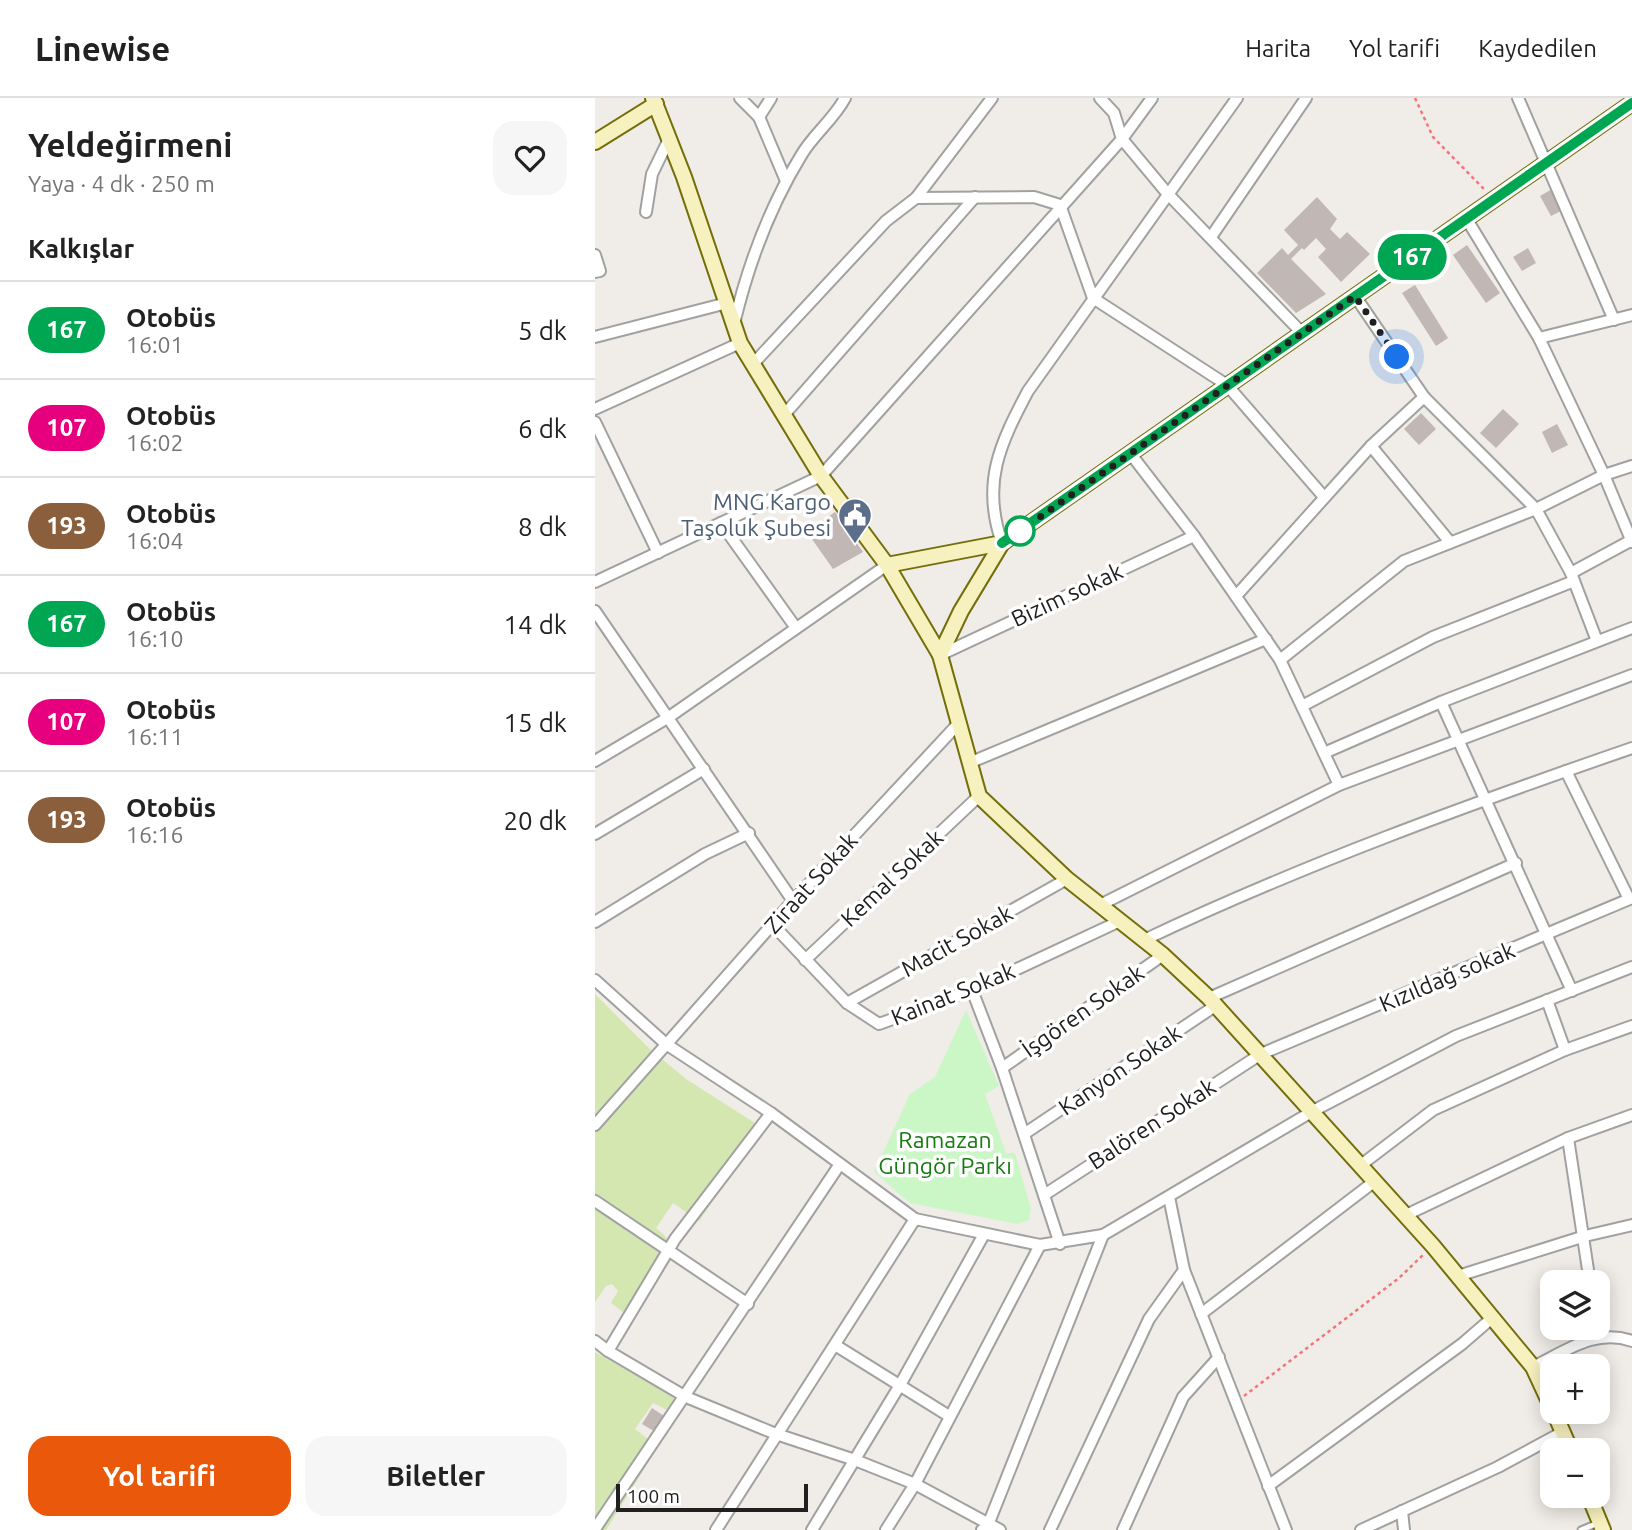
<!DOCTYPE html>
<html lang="tr">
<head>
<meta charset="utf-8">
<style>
	:root { --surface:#fff; --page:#f6f6f6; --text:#222; --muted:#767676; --line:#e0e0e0; --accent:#ea580c }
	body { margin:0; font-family:Ubuntu,sans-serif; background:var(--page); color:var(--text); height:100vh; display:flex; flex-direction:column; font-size:26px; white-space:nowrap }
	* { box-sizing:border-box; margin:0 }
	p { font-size:23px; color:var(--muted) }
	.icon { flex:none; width:38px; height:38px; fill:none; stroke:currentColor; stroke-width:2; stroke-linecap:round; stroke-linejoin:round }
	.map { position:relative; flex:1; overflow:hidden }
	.sheet { display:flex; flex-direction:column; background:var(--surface); width:595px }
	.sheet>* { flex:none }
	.badge { padding:0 14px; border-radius:23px; font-size:24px; line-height:46px }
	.tools { position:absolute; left:945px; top:1172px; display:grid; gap:14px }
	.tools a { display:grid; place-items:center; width:70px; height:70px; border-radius:14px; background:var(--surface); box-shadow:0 4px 18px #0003; font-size:35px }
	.scale { position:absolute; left:21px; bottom:18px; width:192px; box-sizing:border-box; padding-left:7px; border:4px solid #202020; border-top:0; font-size:19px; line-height:24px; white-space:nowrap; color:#202020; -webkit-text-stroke:5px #fff; paint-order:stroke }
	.you { position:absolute; width:35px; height:35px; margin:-18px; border:5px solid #fff; border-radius:50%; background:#1a73e8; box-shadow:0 0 0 10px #1a73e833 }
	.map>.badge { position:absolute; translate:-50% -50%; box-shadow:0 0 0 4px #fff }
	h2 { padding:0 28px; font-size:26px; line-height:63px }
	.round { display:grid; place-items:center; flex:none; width:74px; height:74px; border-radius:21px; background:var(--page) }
	.overview { display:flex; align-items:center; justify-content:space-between; height:119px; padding:0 28px }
	h1 { font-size:33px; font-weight:700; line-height:52px }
	.action { display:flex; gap:14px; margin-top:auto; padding:14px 28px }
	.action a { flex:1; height:80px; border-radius:21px; background:var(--accent); color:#fff; font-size:28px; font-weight:700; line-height:80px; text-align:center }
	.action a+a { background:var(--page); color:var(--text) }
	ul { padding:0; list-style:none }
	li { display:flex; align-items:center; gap:21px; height:98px; padding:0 28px; border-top:2px solid var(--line) }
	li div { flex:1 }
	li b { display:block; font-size:26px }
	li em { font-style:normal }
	li .badge { min-width:77px; font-weight:700; text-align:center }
	header { display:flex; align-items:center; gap:42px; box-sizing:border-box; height:98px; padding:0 35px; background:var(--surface); border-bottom:2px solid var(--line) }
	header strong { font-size:33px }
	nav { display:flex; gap:38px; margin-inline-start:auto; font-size:24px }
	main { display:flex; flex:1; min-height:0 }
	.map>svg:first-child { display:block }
</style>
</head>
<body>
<header>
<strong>Linewise</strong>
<nav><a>Harita</a><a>Yol tarifi</a><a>Kaydedilen</a></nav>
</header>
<main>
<section class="sheet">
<div class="overview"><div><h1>Yeldeğirmeni</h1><p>Yaya · 4 dk · 250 m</p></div><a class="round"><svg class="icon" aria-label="heart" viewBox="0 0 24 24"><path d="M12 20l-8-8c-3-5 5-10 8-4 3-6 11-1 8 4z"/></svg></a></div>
<h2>Kalkışlar</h2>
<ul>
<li><span class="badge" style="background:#00a651;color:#fff">167</span><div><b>Otobüs</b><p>16:01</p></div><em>5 dk</em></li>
<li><span class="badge" style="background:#e6007e;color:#fff">107</span><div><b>Otobüs</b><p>16:02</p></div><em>6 dk</em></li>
<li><span class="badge" style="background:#8b5e3c;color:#fff">193</span><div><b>Otobüs</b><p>16:04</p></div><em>8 dk</em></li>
<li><span class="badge" style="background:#00a651;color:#fff">167</span><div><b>Otobüs</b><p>16:10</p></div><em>14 dk</em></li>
<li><span class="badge" style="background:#e6007e;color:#fff">107</span><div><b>Otobüs</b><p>16:11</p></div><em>15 dk</em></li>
<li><span class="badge" style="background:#8b5e3c;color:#fff">193</span><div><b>Otobüs</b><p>16:16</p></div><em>20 dk</em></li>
</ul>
<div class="action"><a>Yol tarifi</a><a>Biletler</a></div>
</section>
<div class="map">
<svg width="1037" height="1432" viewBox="0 0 1037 1432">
	<rect width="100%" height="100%" fill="#f0ece7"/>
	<g fill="#d4e7b0">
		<polygon points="0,896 56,952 91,981 163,1027 152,1053 104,1123 78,1105 61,1130 82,1149 36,1220 16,1205 23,1193 17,1186 11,1188 0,1204"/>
		<polygon points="0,1254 92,1306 84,1318 58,1305 40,1331 63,1349 11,1432 0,1432"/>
	</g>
	<polygon fill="#cbf7c7" points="371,912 404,988 390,996 411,1055 420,1055 436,1111 434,1122 422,1126 315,1105 279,1074 315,996 340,979"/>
	<g fill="#c1b7b4">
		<polygon points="959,90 970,111 956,118 945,98"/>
		<polygon points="722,99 742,121 735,131 745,141 752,134 775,156 746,184 723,159 731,151 721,140 709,152 707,150 696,161 731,196 701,215 662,175 687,150 693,157 703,147 689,132"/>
		<polygon points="872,147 905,195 891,205 858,157"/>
		<polygon points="933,150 941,165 927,173 918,159"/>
		<polygon points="820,187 853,240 841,248 807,195"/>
		<polygon points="908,311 924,326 901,350 885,335"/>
		<polygon points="826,315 841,331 824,347 809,331"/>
		<polygon points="962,326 973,347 957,355 947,334"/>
		<polygon points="240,414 268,454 238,471 212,434"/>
		<polygon points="57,1310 72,1320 62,1335 47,1326"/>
	</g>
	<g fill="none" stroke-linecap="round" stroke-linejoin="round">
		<g stroke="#a1a1a1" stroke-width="9">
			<polyline id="lane" points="986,1432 1003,1425"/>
		</g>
		<g stroke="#a1a1a1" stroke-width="14">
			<g id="street">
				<polyline points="145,0 164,19 191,83"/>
				<polyline points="505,0 519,15 527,41 572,95 707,235"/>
				<polyline points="923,0 1019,222"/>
				<polyline points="164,19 176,0"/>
				<polyline points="321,100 439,99 465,107 498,200 632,287 729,399"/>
				<polyline points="51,114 57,76 74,41"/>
				<polyline points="871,120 944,240 1009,377 1037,444"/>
				<polyline points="616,139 711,0"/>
				<polyline points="0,157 5,173 0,174"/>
				<polyline points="760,198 829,299 941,411 976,475 1002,543"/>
				<path d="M 139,226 C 153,167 175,108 207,56 C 219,36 239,21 250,0"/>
				<polyline points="0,239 132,205"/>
				<polyline points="944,240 1037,217"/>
				<polyline points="158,266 291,123 321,100 397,0"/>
				<polyline points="0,311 145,245"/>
				<polyline points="189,317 380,99"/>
				<polyline points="0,324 63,455"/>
				<polyline points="776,348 854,443"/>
				<polyline points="535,355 599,438 685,562 744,687"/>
				<polyline points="126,425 201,530"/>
				<path d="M 407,445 C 386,385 405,346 433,293 L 642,0"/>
				<polyline points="976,475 1037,442"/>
				<polyline points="0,484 226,378 527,41 557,0"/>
				<polyline points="641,498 776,348 829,299"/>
				<polyline points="0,513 198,803"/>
				<polyline points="345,557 599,438"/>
				<polyline points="685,562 809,463 941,411 1009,377 1037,368"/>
				<polyline points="846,604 977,893"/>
				<polyline points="707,608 838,539 979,483"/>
				<polyline points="729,655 846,604 1037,530"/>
				<polyline points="0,663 74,619 292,467"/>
				<polyline points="374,665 671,541"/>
				<polyline points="971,673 1034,801"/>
				<polyline points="0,736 109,671"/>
				<polyline points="505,807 744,687 1037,577"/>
				<polyline points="0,824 110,756 154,735"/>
				<polyline points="178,827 252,905 284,926 377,892 525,823"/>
				<path d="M 549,842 C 707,767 872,707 1037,650"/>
				<polyline points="210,862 384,698"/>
				<polyline points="0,882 71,946 176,1015 320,1121 445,1147 508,1137 718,1013 861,938 1037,869"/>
				<polyline points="377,892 407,970 465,1146"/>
				<polyline points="614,900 921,765"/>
				<polyline points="952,902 970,952"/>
				<polyline points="252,905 472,781"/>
				<polyline points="407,970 568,857"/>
				<polyline points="176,1015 80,1141 13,1253 91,1299 181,1336 260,1362 320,1386 405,1432"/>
				<polyline points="0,1027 198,803 363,626"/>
				<polyline points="429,1036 620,908"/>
				<polyline points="973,1040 995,1185"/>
				<polyline points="766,1067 838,1012 970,952 1037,928"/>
				<polyline points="449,1097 666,956 1037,800"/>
				<polyline points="0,1103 153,1206"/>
				<polyline points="811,1117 973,1040 1037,1017"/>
				<polyline points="589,1172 691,1432"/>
				<polyline points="863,1178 990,1138 1037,1127"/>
				<polyline points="606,1216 780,1083"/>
				<polyline points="0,1243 13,1253"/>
				<polyline points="240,1247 354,1318"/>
				<path d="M 938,1269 C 971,1253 1000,1230 1037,1243"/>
				<polyline points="673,1388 867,1246 897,1220"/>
				<polyline points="807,1413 809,1432"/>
				<polyline points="0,1431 245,1066"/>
				<polyline points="121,1432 320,1121"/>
				<polyline points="217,1432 305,1287 388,1138"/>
				<polyline points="291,1432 320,1386 445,1147"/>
				<polyline points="387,1432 393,1427 508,1137"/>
				<polyline points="455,1432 554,1221 589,1172 574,1099"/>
				<polyline points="528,1432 588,1299 624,1259"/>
				<polyline points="766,1432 903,1369 968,1334"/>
			</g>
		</g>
		<g stroke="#746f0a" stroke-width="18">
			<g id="secondary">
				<polyline points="58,0 89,79 145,245 226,378 292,467 345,557 384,698 472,781 568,857 614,900 838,1148 938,1269 957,1310"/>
				<polyline points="0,44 61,6"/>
				<polyline points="292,467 407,445 1037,5"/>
				<polyline points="345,557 366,513 407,445"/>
				<polyline points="959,1314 976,1353"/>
				<polyline points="994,1398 1008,1432"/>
			</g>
		</g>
		<g stroke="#f3757b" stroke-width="2.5" stroke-dasharray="3.5 3.5" stroke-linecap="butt">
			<polyline points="820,0 838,39 889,91"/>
			<polyline points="649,1298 804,1180 828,1157"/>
		</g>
		<use href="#lane" stroke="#fff" stroke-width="5"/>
		<use href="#street" stroke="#fff" stroke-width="10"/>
		<use href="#secondary" stroke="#f7f1bf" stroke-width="14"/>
	</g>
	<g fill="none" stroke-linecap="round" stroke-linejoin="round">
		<g stroke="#fff" stroke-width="16">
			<polyline id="line" points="407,445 1037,5"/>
		</g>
		<use href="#line" stroke="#00a651" stroke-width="10"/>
		<polyline stroke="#202020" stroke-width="7" stroke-dasharray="0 12.6" points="425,433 760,198 802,259"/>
	</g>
	<defs>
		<g id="civic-pin" transform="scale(1.75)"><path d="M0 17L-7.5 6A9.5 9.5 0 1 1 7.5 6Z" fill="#5c6f8a" stroke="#fff"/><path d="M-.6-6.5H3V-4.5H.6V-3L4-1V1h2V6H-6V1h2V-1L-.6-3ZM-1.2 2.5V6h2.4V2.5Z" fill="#fff"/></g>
	</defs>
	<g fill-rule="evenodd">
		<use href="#civic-pin" x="260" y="417"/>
	</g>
	<circle fill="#fff" stroke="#00a651" stroke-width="3.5" cx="425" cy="433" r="14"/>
	<g text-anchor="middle" stroke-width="7" stroke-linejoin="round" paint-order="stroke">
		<g font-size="23" fill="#4e5e75" stroke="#fff" text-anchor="end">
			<text x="236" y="412">MNG Kargo<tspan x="236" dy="26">Taşoluk Şubesi</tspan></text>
		</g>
		<g font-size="23" fill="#202020" stroke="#fff">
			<text transform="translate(472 497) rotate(-25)" y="8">Bizim sokak</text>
			<text transform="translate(297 780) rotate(-43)" y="8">Kemal Sokak</text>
			<text transform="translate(216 785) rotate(-48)" y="8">Ziraat Sokak</text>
			<text transform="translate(362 843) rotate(-29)" y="8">Macit Sokak</text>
			<text transform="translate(852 879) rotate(-23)" y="8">Kızıldağ sokak</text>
			<text transform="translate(358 896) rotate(-22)" y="8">Kainat Sokak</text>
			<text transform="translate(488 913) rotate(-35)" y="8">İşgören Sokak</text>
			<text transform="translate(525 972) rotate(-34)" y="8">Kanyon Sokak</text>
			<text transform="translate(557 1026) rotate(-33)" y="8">Balören Sokak</text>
		</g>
		<g font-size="23" fill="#187b11" stroke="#fff">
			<text x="350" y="1050">Ramazan<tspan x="350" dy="26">Güngör Parkı</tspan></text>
		</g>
	</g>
</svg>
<div class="tools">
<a><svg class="icon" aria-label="layers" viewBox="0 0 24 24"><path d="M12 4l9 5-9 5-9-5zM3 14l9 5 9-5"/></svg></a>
<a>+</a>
<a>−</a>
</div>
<div class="scale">100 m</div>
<div class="you" style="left:802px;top:259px"></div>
<b class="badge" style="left:817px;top:159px;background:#00a651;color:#fff">167</b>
</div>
</main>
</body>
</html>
